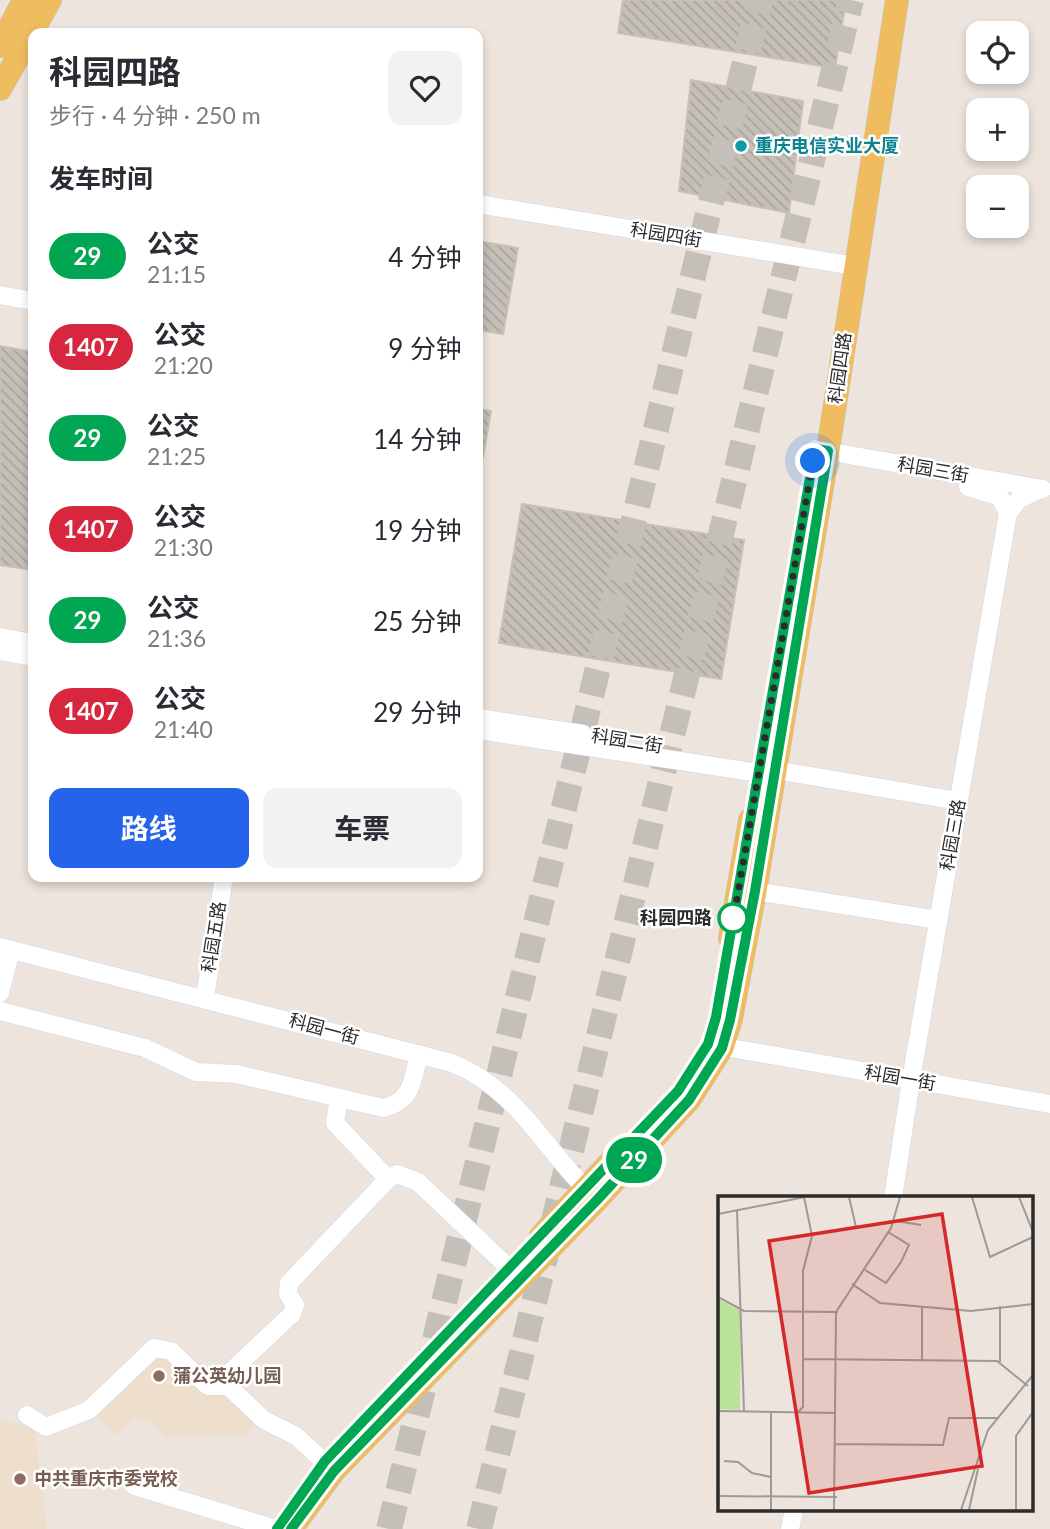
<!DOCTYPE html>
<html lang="zh">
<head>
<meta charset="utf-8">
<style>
	:root { --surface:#fff; --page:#f2f2f3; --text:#2b2b33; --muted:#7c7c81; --accent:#2563eb }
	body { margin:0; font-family:Lato,"Noto Sans SC",sans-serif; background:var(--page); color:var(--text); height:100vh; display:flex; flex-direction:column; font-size:26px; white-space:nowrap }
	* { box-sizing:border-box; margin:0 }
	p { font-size:23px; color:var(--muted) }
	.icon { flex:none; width:38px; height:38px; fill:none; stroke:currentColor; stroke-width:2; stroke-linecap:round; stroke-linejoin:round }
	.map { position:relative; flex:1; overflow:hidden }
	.panel { position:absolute; left:28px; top:28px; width:455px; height:854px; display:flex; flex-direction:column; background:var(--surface); border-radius:14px; box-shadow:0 4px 10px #0003 }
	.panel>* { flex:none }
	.badge { padding:0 14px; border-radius:23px; font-size:24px; line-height:46px }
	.controls { position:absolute; left:966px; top:21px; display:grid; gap:14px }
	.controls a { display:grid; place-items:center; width:63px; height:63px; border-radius:14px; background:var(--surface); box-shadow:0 4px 10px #0003; font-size:35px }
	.you { position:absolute; width:35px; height:35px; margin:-18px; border:5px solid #fff; border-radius:50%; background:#1a73e8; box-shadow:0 0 0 10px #1a73e833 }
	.map>.badge { position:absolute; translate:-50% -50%; box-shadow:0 0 0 4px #fff }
	h2 { padding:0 21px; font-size:26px; line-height:63px }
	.round { display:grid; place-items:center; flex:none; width:74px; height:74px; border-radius:14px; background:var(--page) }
	.head { display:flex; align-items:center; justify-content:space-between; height:119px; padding:0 21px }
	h1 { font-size:33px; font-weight:700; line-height:52px }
	.action { display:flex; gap:14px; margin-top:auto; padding:14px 21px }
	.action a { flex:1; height:80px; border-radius:14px; background:var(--accent); color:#fff; font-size:28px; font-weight:700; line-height:80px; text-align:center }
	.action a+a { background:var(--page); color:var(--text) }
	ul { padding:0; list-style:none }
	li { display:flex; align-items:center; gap:21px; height:91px; padding:0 21px }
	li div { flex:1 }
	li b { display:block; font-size:26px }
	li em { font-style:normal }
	li .badge { min-width:77px; font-weight:700; text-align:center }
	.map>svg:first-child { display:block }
</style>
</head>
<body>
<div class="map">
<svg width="1050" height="1529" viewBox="0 0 1050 1529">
	<defs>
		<pattern id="building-back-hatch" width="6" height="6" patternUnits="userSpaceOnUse" patternTransform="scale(1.75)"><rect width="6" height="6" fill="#c5bfb8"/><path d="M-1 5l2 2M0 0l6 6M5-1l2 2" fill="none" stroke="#a9a49e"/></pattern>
	</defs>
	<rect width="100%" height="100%" fill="#ece4dd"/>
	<g fill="#eedfcd">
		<polygon points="152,1353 169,1357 208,1395 229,1395 256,1422 244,1435 168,1437 148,1421 133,1419 116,1435 92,1413"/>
		<polygon points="0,1419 35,1429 47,1529 0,1529"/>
	</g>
	<g fill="url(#building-back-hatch)" stroke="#c8c0b6" stroke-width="2">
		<polygon points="623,0 846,0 835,68 618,33"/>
		<polygon points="691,80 803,101 789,213 679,191"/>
		<polygon points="478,241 518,248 503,334 478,330"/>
		<polygon points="0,346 33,352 33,570 0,565"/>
		<polygon points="478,409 491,411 483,457 478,456"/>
		<polygon points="522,504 744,540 721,679 499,643"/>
	</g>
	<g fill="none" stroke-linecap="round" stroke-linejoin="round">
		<g stroke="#c5bfb9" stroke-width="26" stroke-dasharray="26 13" stroke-linecap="butt">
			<polyline points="389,1529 760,0"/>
			<polyline points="479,1529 851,0"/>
		</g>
		<g stroke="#d2d7e3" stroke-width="19">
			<g id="minor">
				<polyline points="478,204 855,266"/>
				<polyline points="0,295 33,301"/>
				<polyline points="815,449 1043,489"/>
				<polyline points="968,487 1000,497 1008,513"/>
				<polyline points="0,637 33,643"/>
				<polyline points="0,651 33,657"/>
				<polyline points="478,718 583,734"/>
				<polyline points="478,730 759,773 775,770 958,801"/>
				<polyline points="755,891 938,920"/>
				<path d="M 0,947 L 452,1063 C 520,1091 543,1149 594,1197"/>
				<polyline points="0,993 11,950"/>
				<polyline points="205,997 224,877"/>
				<path d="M 0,1011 L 145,1048 L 196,1072 L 237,1074 L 383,1108 C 413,1101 412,1081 419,1054"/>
				<polyline points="708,1044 1050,1104"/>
				<polyline points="339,1098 335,1123 388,1179"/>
				<polyline points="893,1198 911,1080 1008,513 1019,499 1041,489"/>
				<polyline points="27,1415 46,1427 89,1410 154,1348 171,1351 208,1386 228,1386"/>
				<polyline points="334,1471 296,1436 264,1420 228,1386 228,1374 292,1314 295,1305 288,1294 289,1283 388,1179 397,1174 418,1182 509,1268"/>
				<polyline points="134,1486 276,1529"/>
				<polyline points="790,1529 794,1510"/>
			</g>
		</g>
		<g stroke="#c4c4c4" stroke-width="24">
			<g id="major">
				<polyline points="0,46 24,0"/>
				<polyline points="0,89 50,0"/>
				<polyline points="730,938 750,820"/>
				<polyline points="541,1236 618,1154"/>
				<polyline points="291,1529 334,1471 597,1200 689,1100 722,1048 731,1019 755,891 826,463 897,0"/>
			</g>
		</g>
		<use href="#minor" stroke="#fff" stroke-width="18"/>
		<use href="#major" stroke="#efbc5f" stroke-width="23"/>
	</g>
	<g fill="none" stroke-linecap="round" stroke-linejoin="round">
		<g stroke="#fff" stroke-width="16">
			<polyline id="line" points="277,1529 325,1461 678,1091 708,1044 716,1017 815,449 828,451 755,891 730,1020 722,1048 689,1100 597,1200 334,1471 291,1529"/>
		</g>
		<use href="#line" stroke="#00a651" stroke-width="10"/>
		<polyline stroke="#2b2b2b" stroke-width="7" stroke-dasharray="0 12.6" points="733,918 733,921 813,461"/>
	</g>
	<circle fill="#0f9aa8" stroke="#fff" stroke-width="2.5" cx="741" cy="146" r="7"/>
	<circle fill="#fff" stroke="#00a651" stroke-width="3.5" cx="733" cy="918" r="14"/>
	<g fill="#8d6e63" stroke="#fff" stroke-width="2.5">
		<circle cx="159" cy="1376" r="7"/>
		<circle cx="20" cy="1479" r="7"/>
	</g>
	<g text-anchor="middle" stroke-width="5" stroke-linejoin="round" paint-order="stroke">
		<g font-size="18" font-weight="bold" fill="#0d838f" stroke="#fff" text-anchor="start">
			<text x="755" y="152">重庆电信实业大厦</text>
		</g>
		<g font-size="18" fill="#2b2b2b" stroke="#fff">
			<text transform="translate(666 235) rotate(9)" y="6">科园四街</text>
			<text transform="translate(840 368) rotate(-82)" y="6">科园四路</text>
			<text transform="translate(933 470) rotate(10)" y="6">科园三街</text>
			<text transform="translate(627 741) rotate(9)" y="6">科园二街</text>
			<text transform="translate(953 835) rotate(-80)" y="6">科园三路</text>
			<text transform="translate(214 937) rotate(-81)" y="6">科园五路</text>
			<text transform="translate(324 1029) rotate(15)" y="6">科园一街</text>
			<text transform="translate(900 1078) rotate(10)" y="6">科园一街</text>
		</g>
		<g font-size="18" font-weight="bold" fill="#2b2b2b" stroke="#fff" text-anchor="end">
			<text x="712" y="924">科园四路</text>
		</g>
		<g font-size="18" font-weight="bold" fill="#785e54" stroke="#fff" text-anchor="start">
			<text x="173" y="1382">蒲公英幼儿园</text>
			<text x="34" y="1485">中共重庆市委党校</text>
		</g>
	</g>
	<g transform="translate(718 1196)">
		<rect width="315" height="315" fill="#ece4dd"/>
		<path d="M 0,103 L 23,115 L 22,214 L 0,213 Z" fill="#bbe29a"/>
		<path fill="none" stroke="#9f9a96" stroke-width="2" d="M 131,1 L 138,31M 254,1 L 272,61 L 315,41M 301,1 L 315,36M 19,15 L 26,215M 0,18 L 87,1M 178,25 L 203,29M 147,74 L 168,87 L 183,66 L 191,49 L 170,36M 134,88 L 162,107 L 253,115 L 315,108M 0,101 L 26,115 L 120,116M 282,110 L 282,166M 85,163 L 279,165 L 310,190M 204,164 L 204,111M 0,215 L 118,217M 80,216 L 85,211 L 85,75 L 94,40 L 86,1M 116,248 L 225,249 L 231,222 L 281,222M 6,265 L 20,266 L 34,277 L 53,281M 0,300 L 119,301M 53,314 L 53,216M 116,314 L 118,116 L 173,32 L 182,1M 243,314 L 270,234 L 315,179M 251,314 L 260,273M 298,314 L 298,240 L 315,216"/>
		<path fill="#d62828" fill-opacity="0.15" stroke="#d62828" stroke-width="3.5" d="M 224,18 L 264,270 L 91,297 L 51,45 Z"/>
		<rect width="315" height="315" fill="none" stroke="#2b2b2b" stroke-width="3.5"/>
	</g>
</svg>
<div class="controls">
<a><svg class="icon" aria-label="locate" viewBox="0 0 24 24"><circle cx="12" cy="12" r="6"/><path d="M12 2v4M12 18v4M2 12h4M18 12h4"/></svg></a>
<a>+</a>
<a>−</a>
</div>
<div class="you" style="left:813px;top:461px"></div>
<b class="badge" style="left:634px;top:1160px;background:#00a651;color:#fff">29</b>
<section class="panel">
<div class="head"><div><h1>科园四路</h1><p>步行 · 4 分钟 · 250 m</p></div><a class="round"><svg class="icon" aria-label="heart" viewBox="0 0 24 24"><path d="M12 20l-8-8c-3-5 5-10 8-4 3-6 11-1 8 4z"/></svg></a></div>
<h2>发车时间</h2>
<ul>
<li><span class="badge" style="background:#00a651;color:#fff">29</span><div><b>公交</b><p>21:15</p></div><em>4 分钟</em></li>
<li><span class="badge" style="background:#d7263d;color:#fff">1407</span><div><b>公交</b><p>21:20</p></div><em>9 分钟</em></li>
<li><span class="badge" style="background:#00a651;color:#fff">29</span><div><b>公交</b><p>21:25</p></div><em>14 分钟</em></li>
<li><span class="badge" style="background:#d7263d;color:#fff">1407</span><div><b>公交</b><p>21:30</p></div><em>19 分钟</em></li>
<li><span class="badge" style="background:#00a651;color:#fff">29</span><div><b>公交</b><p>21:36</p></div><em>25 分钟</em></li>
<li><span class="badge" style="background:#d7263d;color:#fff">1407</span><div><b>公交</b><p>21:40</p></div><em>29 分钟</em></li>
</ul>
<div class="action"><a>路线</a><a>车票</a></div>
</section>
</div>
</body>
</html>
